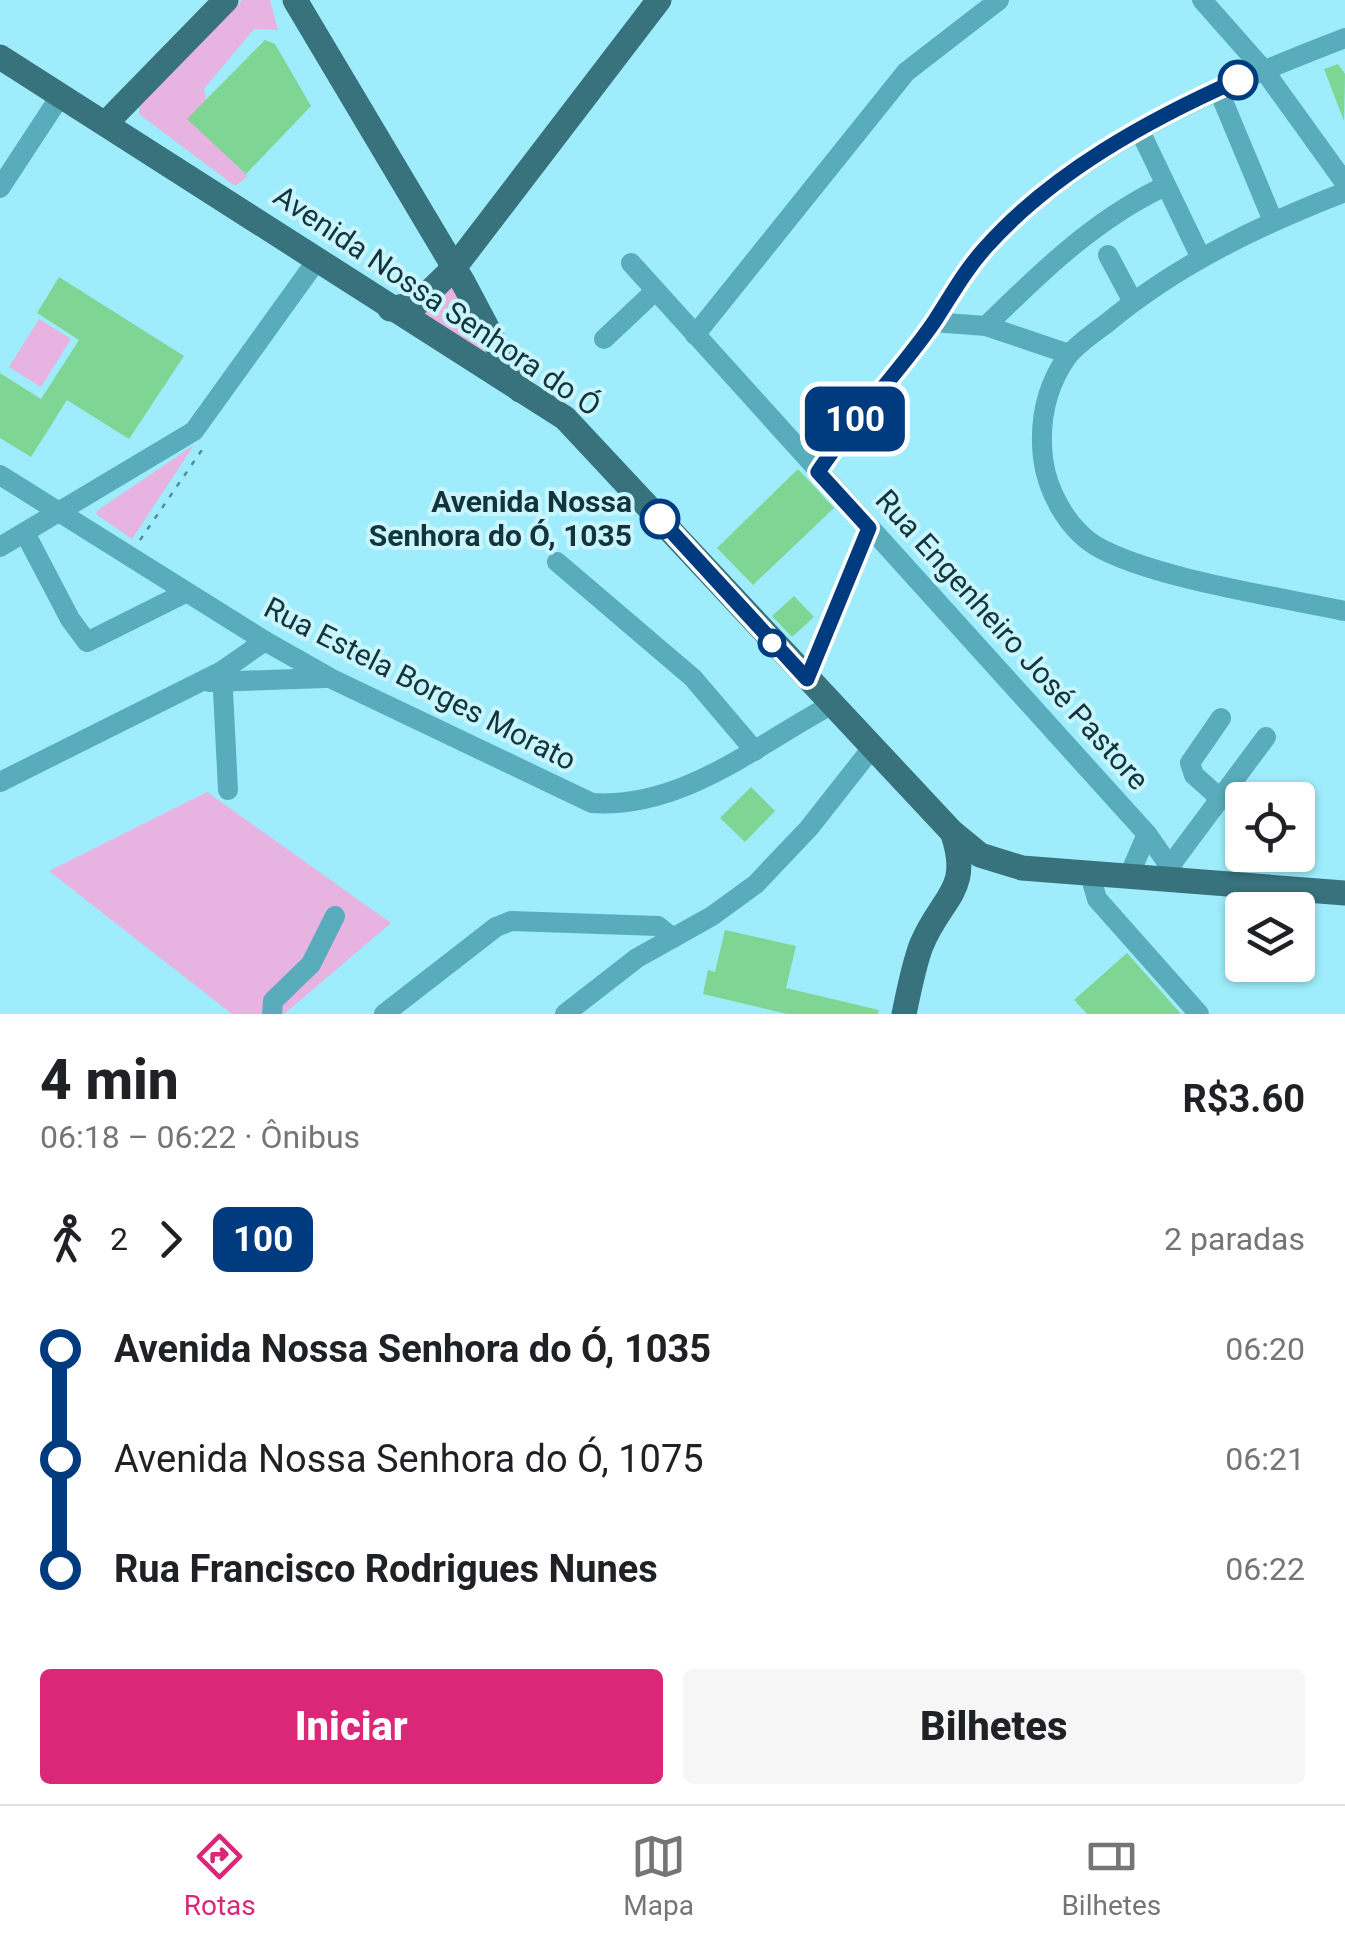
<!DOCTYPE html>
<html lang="pt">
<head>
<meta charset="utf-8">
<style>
	:root { --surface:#fff; --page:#f6f6f6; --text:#202124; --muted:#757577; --line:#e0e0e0; --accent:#db2777 }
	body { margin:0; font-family:Roboto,sans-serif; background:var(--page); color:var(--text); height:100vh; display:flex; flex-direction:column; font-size:38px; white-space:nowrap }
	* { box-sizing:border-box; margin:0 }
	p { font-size:32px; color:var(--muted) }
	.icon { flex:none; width:55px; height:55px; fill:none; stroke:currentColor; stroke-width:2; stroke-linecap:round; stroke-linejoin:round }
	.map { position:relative; height:1014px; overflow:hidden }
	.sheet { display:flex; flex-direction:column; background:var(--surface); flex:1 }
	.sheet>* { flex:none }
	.badge { padding:0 20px; border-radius:15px; font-size:35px; line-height:65px }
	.controls { position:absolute; left:1225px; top:782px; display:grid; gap:20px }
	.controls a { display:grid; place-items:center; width:90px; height:90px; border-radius:10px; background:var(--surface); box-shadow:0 2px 8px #0004; font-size:50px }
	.map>.badge { position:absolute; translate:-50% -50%; box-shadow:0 0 0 5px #fff }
	.legs { display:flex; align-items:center; gap:15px; height:110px; padding:0 40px; font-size:32px }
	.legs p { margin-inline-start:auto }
	.head { display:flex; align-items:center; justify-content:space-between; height:170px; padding:0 40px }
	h1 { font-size:55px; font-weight:800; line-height:75px }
	.primary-button { display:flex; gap:20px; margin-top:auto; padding:20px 40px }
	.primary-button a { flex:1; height:115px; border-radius:10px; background:var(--accent); color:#fff; font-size:40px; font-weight:800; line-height:115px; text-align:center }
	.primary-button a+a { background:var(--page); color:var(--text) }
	ul { padding:0 40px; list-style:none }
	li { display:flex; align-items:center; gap:35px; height:110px; font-size:38px }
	li i { display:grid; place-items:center; width:15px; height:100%; margin:0 12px; background:currentColor }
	li i::after { content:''; width:25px; height:25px; margin:-12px; border:8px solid; border-radius:50%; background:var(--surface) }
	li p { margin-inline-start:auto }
	li:first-child i { background:linear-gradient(#0000 50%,currentColor 0) }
	li:last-child i { background:linear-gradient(currentColor 50%,#0000 0) }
	.menu { display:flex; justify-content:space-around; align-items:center; height:140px; border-top:2px solid var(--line); background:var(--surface); font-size:28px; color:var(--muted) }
	.menu a { display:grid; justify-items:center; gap:5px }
	.menu .current { color:var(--accent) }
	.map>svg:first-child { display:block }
</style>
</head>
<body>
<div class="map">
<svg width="1345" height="1014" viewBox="0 0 1345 1014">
	<rect width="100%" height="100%" fill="#9fedfc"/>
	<g fill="#e7b3e1">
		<polygon points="242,0 270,0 278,30 254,29 204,89 206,100 188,119 248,176 235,186 139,114 139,107"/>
		<polygon points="451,286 484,344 483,353 415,314 437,302"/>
		<polygon points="39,319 71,339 41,387 9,367"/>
		<polygon points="194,445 132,539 96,514 98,510"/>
		<polygon points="207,792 391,923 284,1014 232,1014 49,871"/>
	</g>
	<g fill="#7fd594">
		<polygon points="265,40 275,44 311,106 246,174 187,119"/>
		<polygon points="1338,64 1345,74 1344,121 1324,69"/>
		<polygon points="59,277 184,356 129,439 67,400 31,457 0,438 0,373 41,399 79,340 37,313"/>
		<polygon points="798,469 834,508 753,585 717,548"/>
		<polygon points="794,596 814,617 792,637 772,616"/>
		<polygon points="751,787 775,811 745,842 720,818"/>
		<polygon points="725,930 796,946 786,988 879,1010 878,1014 787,1014 703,994 708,970 715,972"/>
		<polygon points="1127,953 1181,1014 1087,1014 1074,1000"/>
	</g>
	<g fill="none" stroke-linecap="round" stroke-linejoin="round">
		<polyline stroke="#568d97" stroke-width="2.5" stroke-dasharray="5 8" stroke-linecap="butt" points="140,540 206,444"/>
		<g stroke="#59acbb" stroke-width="20">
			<polyline points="1202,0 1263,69 1345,183"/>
			<polyline points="1218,89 1273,221"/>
			<polyline points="1140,131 1201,258"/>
			<polyline points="0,188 61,95"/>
			<path d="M 1345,192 C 1260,225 1178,264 1107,323 C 1094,333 1077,344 1067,357 C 1046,387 1039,422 1043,458 C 1047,491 1067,528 1096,546 C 1151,578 1279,597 1345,611"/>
			<polyline points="1108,255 1133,302"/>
			<polyline points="631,263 1147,834 1180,881"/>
			<polyline points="933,322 986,326 1069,354"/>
			<path d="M 986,326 C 1039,274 1092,222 1159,189"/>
			<polyline points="695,335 906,72 999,0"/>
			<polyline points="604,339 655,291"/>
			<path d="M 818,472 C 853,419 898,374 934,321 C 957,287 976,253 1007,225 C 1103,136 1225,84 1345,38"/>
			<path d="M 0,475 L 265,641 L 332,679 L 592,803 C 682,809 755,746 831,705"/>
			<polyline points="25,533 70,619 87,642 185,593"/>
			<polyline points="0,547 194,431 317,260"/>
			<polyline points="557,562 693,678 755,751"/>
			<polyline points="222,671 228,790"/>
			<polyline points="807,679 869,528"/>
			<polyline points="209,682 325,678"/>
			<polyline points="1221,718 1190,763 1194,775 1222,800"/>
			<polyline points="0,782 222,671 265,641"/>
			<polyline points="1170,866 1266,737"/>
			<polyline points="1090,875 1097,899 1199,1014"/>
			<polyline points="1128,878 1147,834"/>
			<polyline points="272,1014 273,1001 311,964 335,916"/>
			<polyline points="384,1014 496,927 511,921 658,926 673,938"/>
			<polyline points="565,1014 637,958 712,916 756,884 809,828 872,748"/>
		</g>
		<g stroke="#38727c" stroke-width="25">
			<polyline points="295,0 464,284 520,390"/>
			<polyline points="0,57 565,418 952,832 980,855 1022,868 1345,893"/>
			<polyline points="106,123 226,0"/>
			<polyline points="390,309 418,303 454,268 659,0"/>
			<path d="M 904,1014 C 909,991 913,968 921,946 C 941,896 972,892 953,834"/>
		</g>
	</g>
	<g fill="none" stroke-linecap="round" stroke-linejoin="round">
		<g stroke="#fff" stroke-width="22">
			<path id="line-1" d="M 660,519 L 807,679 L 869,528 L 818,472 C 853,419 898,374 934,322 C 951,296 965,270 986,247 C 1052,173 1148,120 1238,80"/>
		</g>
		<use href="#line-1" stroke="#003b80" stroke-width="15"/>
	</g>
	<g fill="#fff" stroke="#003b80" stroke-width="5">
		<circle cx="1238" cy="80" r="18"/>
		<circle cx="660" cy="519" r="18"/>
		<circle cx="772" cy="643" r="12"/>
	</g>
	<g text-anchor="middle" stroke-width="8" stroke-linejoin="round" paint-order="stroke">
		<g font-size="30" fill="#13343a" stroke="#c8f5fe">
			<text transform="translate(437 301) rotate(34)" y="10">Avenida Nossa Senhora do Ó</text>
			<text transform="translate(1012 640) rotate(48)" y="10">Rua Engenheiro José Pastore</text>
			<text transform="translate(420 684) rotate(27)" y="10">Rua Estela Borges Morato</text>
		</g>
		<g font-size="30" font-weight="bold" fill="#13343a" stroke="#c8f5fe" text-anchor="end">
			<text x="632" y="512">Avenida Nossa<tspan x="632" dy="34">Senhora do Ó, 1035</tspan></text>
		</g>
	</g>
</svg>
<div class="controls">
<a><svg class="icon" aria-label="locate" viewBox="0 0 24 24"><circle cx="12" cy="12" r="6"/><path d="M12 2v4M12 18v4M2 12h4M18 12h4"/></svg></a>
<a><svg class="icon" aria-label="layers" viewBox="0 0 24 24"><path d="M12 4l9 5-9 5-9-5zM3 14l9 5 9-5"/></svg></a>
</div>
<b class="badge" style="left:855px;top:419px;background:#003b80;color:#fff">100</b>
</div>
<section class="sheet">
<div class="head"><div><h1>4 min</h1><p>06:18 – 06:22 · Ônibus</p></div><b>R$3.60</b></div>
<div class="legs"><svg class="icon" aria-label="walk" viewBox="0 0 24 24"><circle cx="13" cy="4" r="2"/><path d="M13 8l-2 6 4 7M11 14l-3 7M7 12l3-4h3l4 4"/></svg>2<svg class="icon" aria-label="forward" viewBox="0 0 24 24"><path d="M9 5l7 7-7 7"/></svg><b class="badge" style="background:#003b80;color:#fff">100</b><p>2 paradas</p></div>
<ul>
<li><i style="color:#003b80"></i><b>Avenida Nossa Senhora do Ó, 1035</b><p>06:20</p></li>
<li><i style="color:#003b80"></i><span>Avenida Nossa Senhora do Ó, 1075</span><p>06:21</p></li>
<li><i style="color:#003b80"></i><b>Rua Francisco Rodrigues Nunes</b><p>06:22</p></li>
</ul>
<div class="primary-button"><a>Iniciar</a><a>Bilhetes</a></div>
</section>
<nav class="menu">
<a class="current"><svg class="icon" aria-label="directions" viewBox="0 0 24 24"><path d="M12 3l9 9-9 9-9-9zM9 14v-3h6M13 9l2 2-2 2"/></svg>Rotas</a>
<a><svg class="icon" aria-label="map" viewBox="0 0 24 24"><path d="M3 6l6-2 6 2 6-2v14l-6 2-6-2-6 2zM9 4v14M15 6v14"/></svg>Mapa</a>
<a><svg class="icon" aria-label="tickets" viewBox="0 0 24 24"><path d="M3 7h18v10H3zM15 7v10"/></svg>Bilhetes</a>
</nav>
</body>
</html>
